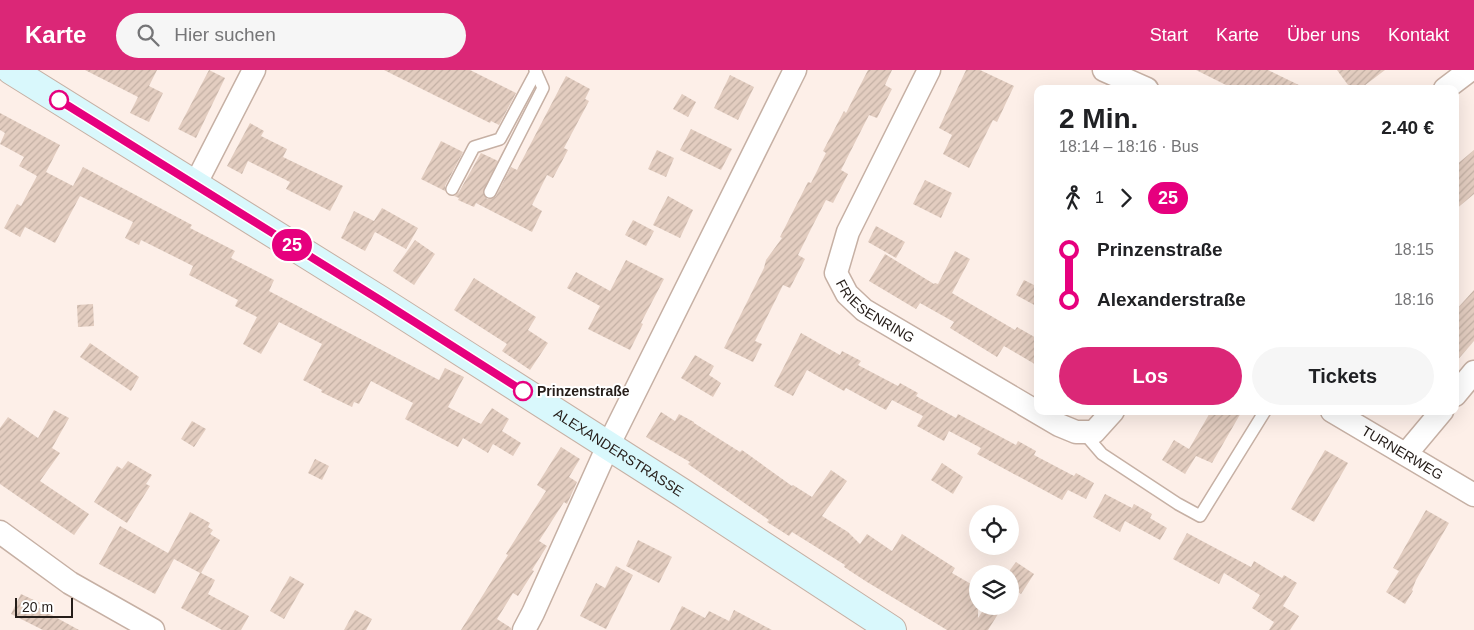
<!DOCTYPE html>
<html lang="de">
<head>
<meta charset="utf-8">
<style>
	:root { --surface:#fff; --page:#f6f6f6; --text:#202124; --muted:#757577; --accent:#db2777 }
	body { margin:0; font-family:Arial,sans-serif; background:var(--page); color:var(--text); height:100vh; display:flex; flex-direction:column; font-size:19px; white-space:nowrap }
	* { box-sizing:border-box; margin:0 }
	p { font-size:16px; color:var(--muted) }
	.icon { flex:none; width:28px; height:28px; fill:none; stroke:currentColor; stroke-width:2; stroke-linecap:round; stroke-linejoin:round }
	.map { position:relative; flex:1; overflow:hidden }
	.details { position:absolute; left:1034px; top:15px; width:425px; height:330px; display:flex; flex-direction:column; background:var(--surface); border-radius:10px; box-shadow:0 5px 20px #0002 }
	.details>* { flex:none }
	.badge { padding:0 10px; border-radius:16px; font-size:18px; line-height:32px }
	.tools { position:absolute; left:969px; top:435px; display:grid; gap:10px }
	.tools a { display:grid; place-items:center; width:50px; height:50px; border-radius:50%; background:var(--surface); box-shadow:0 5px 20px #0002; font-size:25px }
	.scale { position:absolute; left:15px; bottom:12px; width:58px; box-sizing:border-box; padding-left:5px; border:2px solid #251d19; border-top:0; font-size:14px; line-height:18px; white-space:nowrap; color:#251d19; -webkit-text-stroke:4px #fff; paint-order:stroke }
	.map>.badge { position:absolute; translate:-50% -50%; box-shadow:0 0 0 2px #fff }
	.legs { display:flex; align-items:center; gap:8px; height:55px; padding:0 25px; font-size:16px }
	.legs p { margin-inline-start:auto }
	.summary { display:flex; align-items:center; justify-content:space-between; height:85px; padding:0 25px }
	h1 { font-size:28px; font-weight:600; line-height:38px }
	.action { display:flex; gap:10px; margin-top:auto; padding:10px 25px }
	.action a { flex:1; height:58px; border-radius:30px; background:var(--accent); color:#fff; font-size:20px; font-weight:600; line-height:58px; text-align:center }
	.action a+a { background:var(--page); color:var(--text) }
	ul { padding:0 25px; list-style:none }
	li { display:flex; align-items:center; gap:18px; height:50px; font-size:19px }
	li i { display:grid; place-items:center; width:8px; height:100%; margin:0 6px; background:currentColor }
	li i::after { content:''; width:12px; height:12px; margin:-6px; border:4px solid; border-radius:50%; background:var(--surface) }
	li p { margin-inline-start:auto }
	li:first-child i { background:linear-gradient(#0000 50%,currentColor 0) }
	li:last-child i { background:linear-gradient(currentColor 50%,#0000 0) }
	header { display:flex; align-items:center; gap:30px; box-sizing:border-box; height:70px; padding:0 25px; background:var(--accent); color:#fff }
	header strong { font-size:24px }
	nav { display:flex; gap:28px; margin-inline-start:auto; font-size:18px }
	.search { width:350px; height:45px; background:var(--page); display:flex; align-items:center; gap:12px; box-sizing:border-box; padding:0 18px; border-radius:28px; color:var(--muted); font-size:19px }
	.map>svg:first-child { display:block }
</style>
</head>
<body>
<header>
<strong>Karte</strong>
<div class="search"><svg class="icon" aria-label="search" viewBox="0 0 24 24"><circle cx="10" cy="10" r="6"/><path d="M15 15l6 6"/></svg>Hier suchen</div>
<nav><a>Start</a><a>Karte</a><a>Über uns</a><a>Kontakt</a></nav>
</header>
<div class="map">
<svg width="1474" height="560" viewBox="0 0 1474 560">
	<defs>
		<pattern id="building-hatch" width="6" height="6" patternUnits="userSpaceOnUse" patternTransform="scale(1.25)"><rect width="6" height="6" fill="#e3cdc0"/><path d="M-1 1l2-2M0 6l6-6M5 7l2-2" fill="none" stroke="#c3b0a4"/></pattern>
	</defs>
	<rect width="100%" height="100%" fill="#fdefe8"/>
	<g fill="url(#building-hatch)">
		<polygon points="85,0 157,0 149,16 163,23 149,52 130,43 138,27"/>
		<polygon points="209,0 225,8 196,68 178,59"/>
		<polygon points="384,0 470,0 516,23 499,55 491,51 490,53"/>
		<polygon points="868,0 892,0 885,15 892,19 877,48 869,45 841,100 848,104 833,133 826,130 812,157 798,185 805,189 790,218 783,215 755,271 762,274 753,292 724,278 764,198 766,190 782,168 780,167 808,112 811,113 826,83 823,81 844,41 846,43"/>
		<polygon points="966,0 980,0 1014,16 997,52 993,50 969,98 943,84 952,65 939,58"/>
		<polygon points="1196,0 1268,0 1307,19 1234,19"/>
		<polygon points="1337,0 1385,0 1360,19 1351,19"/>
		<polygon points="730,5 754,17 738,50 714,38"/>
		<polygon points="566,6 590,19 585,29 589,31 564,78 568,80 553,108 547,105 532,135 542,141 532,162 476,133 474,137 458,130 459,128 454,126 459,122 481,83 498,91 483,122 487,129 491,129 496,126 511,97 517,100"/>
		<polygon points="682,24 696,32 688,47 673,39"/>
		<polygon points="0,43 60,75 46,102 73,116 83,97 192,155 190,158 235,181 231,188 274,210 269,221 439,310 445,298 464,307 448,337 481,354 492,338 509,349 502,361 521,373 513,386 493,374 488,383 463,368 458,377 405,349 413,333 371,311 359,334 354,332 352,337 321,322 322,320 303,310 322,274 279,252 261,284 243,274 257,247 235,236 238,230 189,205 193,196 141,170 139,175 125,168 133,152 80,126 55,173 25,157 20,167 4,158 17,134 21,136 37,106 19,96 24,87 0,74 5,63 0,60"/>
		<polygon points="250,53 264,61 261,66 287,79 283,87 343,116 330,141 286,119 290,112 248,91 242,104 227,96"/>
		<polygon points="691,59 732,79 721,100 680,80"/>
		<polygon points="441,71 463,82 445,116 445,121 421,109"/>
		<polygon points="657,80 674,88 666,107 648,99"/>
		<polygon points="1474,80 1474,124 1455,140 1455,96"/>
		<polygon points="925,110 952,123 941,148 913,134"/>
		<polygon points="668,126 693,140 680,168 653,155"/>
		<polygon points="382,138 418,158 406,179 375,162 365,181 341,168 354,141 374,151"/>
		<polygon points="633,150 654,161 646,176 625,165"/>
		<polygon points="876,156 905,172 896,188 868,172"/>
		<polygon points="415,170 435,184 414,215 393,201"/>
		<polygon points="955,181 970,189 952,223 1015,260 1017,257 1038,269 1038,296 1004,276 997,287 950,258 954,252 920,233 916,239 869,211 885,184 934,214 935,213 938,214"/>
		<polygon points="626,190 664,209 641,253 643,254 630,280 588,259 600,236 567,218 576,202 610,221"/>
		<polygon points="474,208 536,247 528,260 548,273 530,300 502,281 507,274 454,240"/>
		<polygon points="1024,210 1038,217 1038,237 1016,225"/>
		<polygon points="1474,220 1474,271 1455,293 1455,241"/>
		<polygon points="93,234 94,256 78,257 77,235"/>
		<polygon points="801,263 840,285 842,281 861,291 858,295 898,316 900,313 918,323 916,326 956,348 958,344 1016,375 1018,371 1036,381 1034,385 1074,406 1076,403 1094,413 1086,429 1068,420 1062,430 977,384 981,378 949,361 944,371 917,356 923,346 892,330 886,340 846,318 844,321 807,300 793,326 774,316"/>
		<polygon points="90,273 139,307 131,321 80,287"/>
		<polygon points="695,285 714,296 709,305 721,313 713,327 681,308"/>
		<polygon points="54,340 69,348 52,378 60,383 40,411 89,444 74,465 0,414 0,358 8,347 38,368"/>
		<polygon points="1211,341 1242,341 1212,393 1196,386 1185,404 1162,390 1174,370 1189,379"/>
		<polygon points="661,342 675,351 679,344 694,352 694,353 740,382 742,380 792,416 793,415 812,427 831,400 847,411 822,446 848,462 860,474 867,464 892,481 902,464 955,498 952,503 978,518 978,548 986,536 998,544 988,560 947,560 867,512 844,497 845,495 792,462 789,466 767,452 769,450 688,394 690,392 646,367"/>
		<polygon points="192,351 206,359 194,377 181,369"/>
		<polygon points="561,377 580,389 569,407 577,412 567,434 564,432 539,471 547,476 532,500 534,501 518,526 513,523 497,549 511,558 511,560 461,560 508,485 506,484 546,421 537,415"/>
		<polygon points="1325,380 1348,393 1314,452 1291,439"/>
		<polygon points="315,389 329,396 322,410 308,403"/>
		<polygon points="128,391 152,405 146,414 150,416 127,453 94,432 117,396 122,399"/>
		<polygon points="942,393 963,407 953,424 931,410"/>
		<polygon points="1105,424 1132,438 1134,434 1152,444 1150,448 1167,458 1160,470 1125,451 1120,462 1093,447"/>
		<polygon points="1426,440 1449,453 1416,510 1412,520 1413,521 1405,534 1386,522 1399,501 1393,498"/>
		<polygon points="190,442 210,453 208,457 213,460 210,464 220,470 201,503 215,510 208,524 249,546 241,560 222,560 181,538 200,503 174,489 155,524 99,494 120,456 168,483"/>
		<polygon points="1187,463 1251,497 1254,491 1282,508 1284,505 1297,513 1283,536 1299,546 1290,560 1269,560 1274,552 1252,538 1260,525 1224,503 1219,514 1173,489"/>
		<polygon points="638,470 672,487 659,513 626,496"/>
		<polygon points="1016,492 1034,504 1021,524 1010,517 1010,500"/>
		<polygon points="616,496 633,505 606,559 580,546 596,513 605,518"/>
		<polygon points="290,506 304,514 284,549 270,541"/>
		<polygon points="21,524 40,533 37,537 79,560 43,560 11,544"/>
		<polygon points="682,536 705,548 709,541 729,551 734,540 772,560 670,560"/>
		<polygon points="355,540 372,549 366,560 344,560"/>
	</g>
	<g fill="none" stroke-linecap="round" stroke-linejoin="round">
		<g stroke="#c6b0a4" stroke-width="14">
			<g id="lane">
				<polyline points="452,119 474,77 500,69 536,2"/>
				<polyline points="490,122 543,18 535,0"/>
				<polyline points="1083,362 1102,384 1178,434 1200,446 1265,341"/>
			</g>
		</g>
		<g stroke="#c6b0a4" stroke-width="25">
			<g id="street">
				<path id="s1" d="M 929,0 L 848,162 L 836,203 L 847,224 L 864,240 L 1059,355 L 1076,362 L 1094,362 L 1113,341"/>
				<polyline points="1104,0 1147,19"/>
				<polyline points="1445,19 1470,0"/>
				<polyline points="195,115 254,0"/>
				<polyline points="1455,325 1474,302"/>
				<path id="s2" d="M 1332,341 L 1474,425"/>
				<polyline points="1406,384 1442,341"/>
				<polyline points="0,462 70,513 153,560"/>
				<polyline points="524,560 533,543 608,376 795,0"/>
			</g>
		</g>
		<g stroke="#c6b0a4" stroke-width="30">
			<g id="secondary">
				<path id="s3" d="M 11,0 L 380,230 L 681,422 L 892,560"/>
			</g>
		</g>
		<use href="#lane" stroke="#fff" stroke-width="11"/>
		<use href="#street" stroke="#fff" stroke-width="22"/>
		<use href="#secondary" stroke="#d9f8fc" stroke-width="28"/>
	</g>
	<g fill="none" stroke-linecap="round" stroke-linejoin="round">
		<g stroke="#fff" stroke-width="11">
			<polyline id="line-1" points="59,30 380,230 523,321"/>
		</g>
		<use href="#line-1" stroke="#e6007e" stroke-width="8"/>
	</g>
	<g fill="#fff" stroke="#e6007e" stroke-width="2.5">
		<circle cx="59" cy="30" r="9"/>
		<circle cx="523" cy="321" r="9"/>
	</g>
	<g text-anchor="middle" stroke-width="4" stroke-linejoin="round" paint-order="stroke">
		<g font-size="14" fill="#251d19" stroke="#fff">
			<text dy="5" stroke="none"><textPath href="#s1" startOffset="280">FRIESENRING</textPath></text>
			<text dy="5" stroke="none"><textPath href="#s3" startOffset="718">ALEXANDERSTRASSE</textPath></text>
			<text dy="5" stroke="none"><textPath href="#s2" startOffset="82">TURNERWEG</textPath></text>
		</g>
		<g font-size="14" font-weight="bold" fill="#251d19" stroke="#fff" text-anchor="start">
			<text x="537" y="326">Prinzenstraße</text>
		</g>
	</g>
</svg>
<div class="tools">
<a><svg class="icon" aria-label="locate" viewBox="0 0 24 24"><circle cx="12" cy="12" r="6"/><path d="M12 2v4M12 18v4M2 12h4M18 12h4"/></svg></a>
<a><svg class="icon" aria-label="layers" viewBox="0 0 24 24"><path d="M12 4l9 5-9 5-9-5zM3 14l9 5 9-5"/></svg></a>
</div>
<div class="scale">20 m</div>
<b class="badge" style="left:292px;top:175px;background:#e6007e;color:#fff">25</b>
<section class="details">
<div class="summary"><div><h1>2 Min.</h1><p>18:14 – 18:16 · Bus</p></div><b>2.40 €</b></div>
<div class="legs"><svg class="icon" aria-label="walk" viewBox="0 0 24 24"><circle cx="13" cy="4" r="2"/><path d="M13 8l-2 6 4 7M11 14l-3 7M7 12l3-4h3l4 4"/></svg>1<svg class="icon" aria-label="forward" viewBox="0 0 24 24"><path d="M9 5l7 7-7 7"/></svg><b class="badge" style="background:#e6007e;color:#fff">25</b></div>
<ul>
<li><i style="color:#e6007e"></i><b>Prinzenstraße</b><p>18:15</p></li>
<li><i style="color:#e6007e"></i><b>Alexanderstraße</b><p>18:16</p></li>
</ul>
<div class="action"><a>Los</a><a>Tickets</a></div>
</section>
</div>
</body>
</html>
